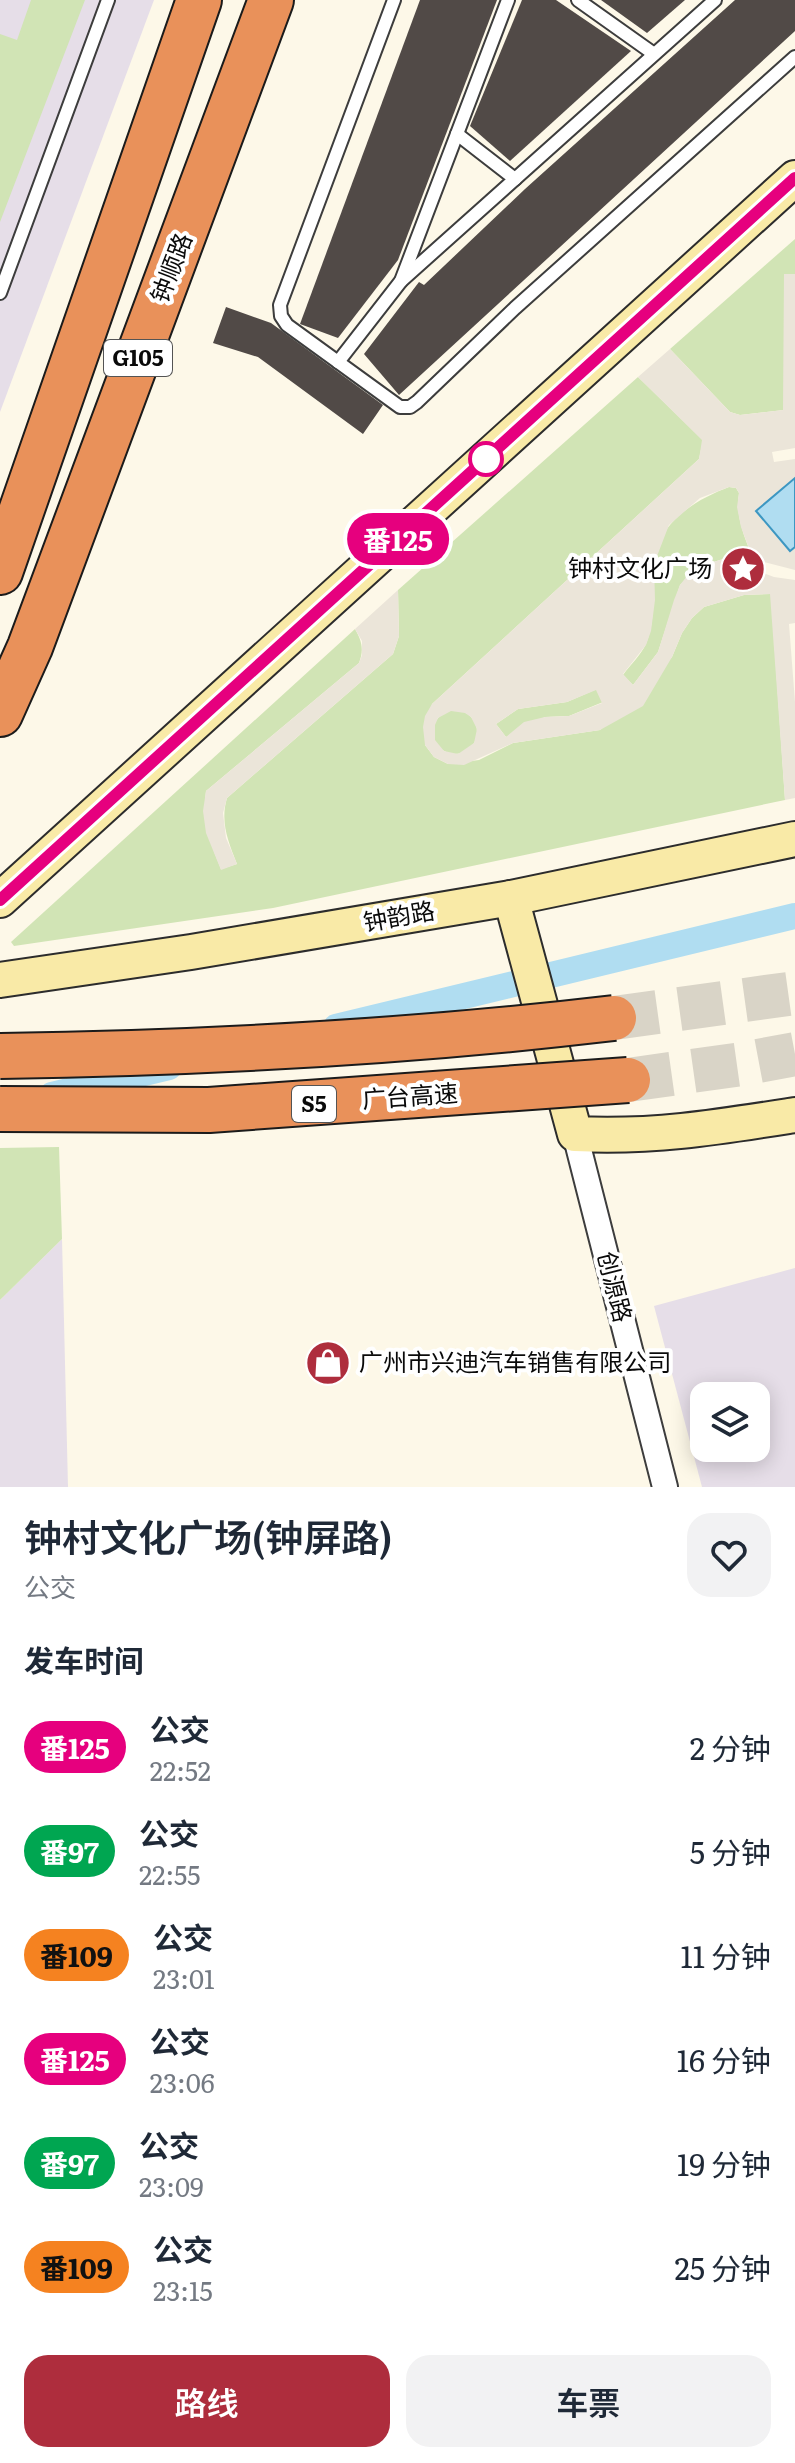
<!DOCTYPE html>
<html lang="zh">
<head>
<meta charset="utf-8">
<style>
	:root { --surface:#fff; --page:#f2f2f3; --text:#1f2937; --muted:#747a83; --accent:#ae2d3d }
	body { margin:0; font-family:Literata,"Noto Sans SC",serif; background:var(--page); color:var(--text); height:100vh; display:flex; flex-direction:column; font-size:30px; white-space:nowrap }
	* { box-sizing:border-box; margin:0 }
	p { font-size:26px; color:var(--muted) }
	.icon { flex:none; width:44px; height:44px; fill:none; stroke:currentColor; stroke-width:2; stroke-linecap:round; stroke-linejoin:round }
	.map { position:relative; height:1487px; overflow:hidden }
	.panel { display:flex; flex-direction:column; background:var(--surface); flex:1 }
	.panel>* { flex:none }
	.badge { padding:0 16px; border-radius:26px; font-size:28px; line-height:52px }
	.fabs { position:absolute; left:690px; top:1382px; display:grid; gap:16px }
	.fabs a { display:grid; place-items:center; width:80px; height:80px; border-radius:16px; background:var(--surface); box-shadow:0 4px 20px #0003; font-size:40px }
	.map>.badge { position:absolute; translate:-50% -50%; box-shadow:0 0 0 4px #fff }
	h2 { padding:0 24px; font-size:30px; line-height:72px }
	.round { display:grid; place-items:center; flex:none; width:84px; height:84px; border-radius:24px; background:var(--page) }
	.head { display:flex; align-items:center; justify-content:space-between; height:136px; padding:0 24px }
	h1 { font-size:38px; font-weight:600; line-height:60px }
	.action { display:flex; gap:16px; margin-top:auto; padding:16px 24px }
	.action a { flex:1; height:92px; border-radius:24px; background:var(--accent); color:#fff; font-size:32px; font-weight:600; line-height:92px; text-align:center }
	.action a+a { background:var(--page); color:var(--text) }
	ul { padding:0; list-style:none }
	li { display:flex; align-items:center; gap:24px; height:104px; padding:0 24px }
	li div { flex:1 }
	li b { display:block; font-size:30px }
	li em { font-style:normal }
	li .badge { min-width:88px; font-weight:700; text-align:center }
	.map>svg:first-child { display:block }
</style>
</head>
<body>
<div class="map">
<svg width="795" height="1487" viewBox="0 0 795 1487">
	<rect width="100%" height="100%" fill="#fdf8e8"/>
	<g fill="#e6dee8" fill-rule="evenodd">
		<polygon points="0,0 154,0 0,412"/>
		<polygon points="62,1239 68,1487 0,1487 0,1300"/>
		<path d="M 795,1268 L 795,1487 L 702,1487 L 654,1306 ZM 704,1396 L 756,1396 L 756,1448 L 704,1448 Z"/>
	</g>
	<g fill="#d1e4b5">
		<polygon points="31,0 85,0 0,222 0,34 17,40"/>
		<polygon points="795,239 795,274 784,274 784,410 740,415 730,412 670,349"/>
		<path d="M 638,377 L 703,440 L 699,459 L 432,704 L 425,745 L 434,757 L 448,764 L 479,760 L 513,743 L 600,730 L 672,657 L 682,633 L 692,618 L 704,607 L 744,595 L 771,594 L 785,800 L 273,908 L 14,946 L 11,942 L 355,629 C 362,641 364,650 359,663 L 206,791 C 202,821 210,842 221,869 L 237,864 C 228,841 220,822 227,798 L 393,654 L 399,636 L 398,590 Z"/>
		<path d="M 729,487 L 736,488 L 739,493 C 736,514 742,531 750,551 L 700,566 L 680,585 L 658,652 L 633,685 L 623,675 C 630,665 641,655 646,644 C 657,617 651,590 654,563 C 658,522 695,500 729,487 Z"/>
		<polygon points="597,689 603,702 569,716 545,717 506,737 496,724 518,709 567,702"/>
		<circle cx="455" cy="732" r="22"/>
		<polygon points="59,1147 62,1239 0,1300 0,1148"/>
	</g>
	<g fill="#ebe5d9" fill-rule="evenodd">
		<path d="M 784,274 L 795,274 L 795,448 L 772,452 L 774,462 L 795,459 L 795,478 L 757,511 L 791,551 L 795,547 L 795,570 L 764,562 L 761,572 L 774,577 L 795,580 L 795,623 L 789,624 L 795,702 L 795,798 L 785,800 L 770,594 L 744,595 L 704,607 L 692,618 L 682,633 L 672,657 L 643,706 L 600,730 L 513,743 L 464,765 L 448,764 L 434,757 L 425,745 L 423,727 L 425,716 L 432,704 L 699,459 L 702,440 L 638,377 L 670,349 L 730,412 L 740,415 L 783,410 ZM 729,487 L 736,488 L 739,493 L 737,507 L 741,527 L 750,551 L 700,566 L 687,576 L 680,585 L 674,600 L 658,652 L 633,685 L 623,674 L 646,645 L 651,631 L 655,600 L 654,564 L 669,525 L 700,498 ZM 596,690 L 602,703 L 569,716 L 545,717 L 524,722 L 506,737 L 496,724 L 518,709 L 567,702 ZM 451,711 L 465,713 L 471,717 L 477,729 L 474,743 L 458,754 L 444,751 L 435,740 L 435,725 L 438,718 Z"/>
		<polygon points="398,590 399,636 393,654 227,798 223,813 226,838 237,864 221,870 206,833 203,811 206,791 359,663 362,655 362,641 355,629"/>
	</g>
	<polygon fill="#b0ddf1" stroke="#3d97c2" stroke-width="2" points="795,478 795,547 790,551 756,511"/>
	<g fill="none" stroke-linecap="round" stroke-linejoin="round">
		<g stroke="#b0ddf1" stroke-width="26">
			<polyline points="336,1027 795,916"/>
			<polyline points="52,1095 169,1067"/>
		</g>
	</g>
	<g fill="#514a47">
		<polygon points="420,0 497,0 398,260 338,338 300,324"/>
		<polygon points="522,0 556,0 631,51 510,161 470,126"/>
		<polygon points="601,0 685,0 647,33"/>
		<polygon points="735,0 795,0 795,31 399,395 364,354 419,282 424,285 525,189"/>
		<polygon points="226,307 271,323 383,405 363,434 258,357 213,343"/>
	</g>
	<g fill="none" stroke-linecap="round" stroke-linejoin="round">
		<g stroke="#d9d4c7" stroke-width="44" stroke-dasharray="44 22" stroke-linecap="butt">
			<polyline points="614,1018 795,993"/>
			<polyline points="628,1080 742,1064 795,1054"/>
		</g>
		<g stroke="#3d3d3d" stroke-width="16">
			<g id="lane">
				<polyline points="394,0 280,305 281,316 287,325 400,407 410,407 417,402 515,308 795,57"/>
				<polyline points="578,0 654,54"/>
				<polyline points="457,134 515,179"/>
				<polyline points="401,281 715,0"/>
				<polyline points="0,293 108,0"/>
				<polyline points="338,362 401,281 508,0"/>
			</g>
		</g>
		<g stroke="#3d3d3d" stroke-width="28">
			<polyline id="street" points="575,1134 665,1487"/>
		</g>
		<g stroke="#2c2c2c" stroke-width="38">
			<g id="secondary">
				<path d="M 511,898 L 575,1134 C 653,1138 719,1127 795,1115"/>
				<polyline points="0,900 795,178"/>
				<polyline points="0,980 191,952 511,898 795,839"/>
			</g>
		</g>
		<g stroke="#1b1b1b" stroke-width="48">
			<g id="highway">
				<polyline points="0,572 199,0"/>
				<polyline points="0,714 30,647 271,0"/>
			</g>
		</g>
		<use href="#lane" stroke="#fff" stroke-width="12"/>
		<use href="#street" stroke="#fff" stroke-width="24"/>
		<use href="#secondary" stroke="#f9eaa7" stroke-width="34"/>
		<use href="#highway" stroke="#e9915a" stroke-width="44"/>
		<g stroke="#1b1b1b" stroke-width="48" stroke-linecap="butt">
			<g id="highway-bridge">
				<path d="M 0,1056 C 205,1053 410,1042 614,1018"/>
				<polyline points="0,1109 209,1110 628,1080"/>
			</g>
		</g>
		<use href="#highway-bridge" stroke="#e9915a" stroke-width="44"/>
	</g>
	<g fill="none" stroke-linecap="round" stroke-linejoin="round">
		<g stroke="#fff" stroke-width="18">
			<polyline id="line" points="0,900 795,178"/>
		</g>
		<use href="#line" stroke="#e6007e" stroke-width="12"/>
	</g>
	<defs>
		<g id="sight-disc" transform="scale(2.3)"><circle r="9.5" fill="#ae2d3d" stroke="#fff"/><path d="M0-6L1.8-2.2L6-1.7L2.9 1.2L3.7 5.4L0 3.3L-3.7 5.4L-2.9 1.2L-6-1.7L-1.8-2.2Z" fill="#fff"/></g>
		<g id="shop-disc" transform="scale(2.3)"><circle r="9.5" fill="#ae2d3d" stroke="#fff"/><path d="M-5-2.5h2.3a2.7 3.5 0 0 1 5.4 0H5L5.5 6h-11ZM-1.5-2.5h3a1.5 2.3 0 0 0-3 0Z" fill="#fff"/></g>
	</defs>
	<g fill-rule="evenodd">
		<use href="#sight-disc" x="743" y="569"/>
		<use href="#shop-disc" x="328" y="1363"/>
	</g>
	<circle fill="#fff" stroke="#e6007e" stroke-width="4" cx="486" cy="459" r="16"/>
	<g text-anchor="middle" stroke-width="8" stroke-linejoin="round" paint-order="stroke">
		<g fill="#fff" stroke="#545454" stroke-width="2">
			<rect x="104" y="340" width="68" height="36" rx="6"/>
			<rect x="292" y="1086" width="44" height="36" rx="6"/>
		</g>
		<g font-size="22" font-weight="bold" fill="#0a0a0a">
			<text x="138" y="366">G105</text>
			<text x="314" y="1112">S5</text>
		</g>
		<g font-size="24" fill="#0a0a0a" stroke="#fff">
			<text transform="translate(172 268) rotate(-69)" y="8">钟顺路</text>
			<text transform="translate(399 917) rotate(-10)" y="8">钟韵路</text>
			<text transform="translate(410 1097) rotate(-4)" y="8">广台高速</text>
			<text transform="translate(614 1287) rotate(76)" y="8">创源路</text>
		</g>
		<g font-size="24" fill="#0a0a0a" stroke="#fff" text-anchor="end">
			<text x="712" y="577">钟村文化广场</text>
			<text x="359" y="1371" text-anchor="start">广州市兴迪汽车销售有限公司</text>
		</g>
	</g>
</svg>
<div class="fabs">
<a><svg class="icon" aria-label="layers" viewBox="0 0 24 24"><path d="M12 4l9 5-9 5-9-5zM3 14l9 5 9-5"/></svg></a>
</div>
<b class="badge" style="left:398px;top:539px;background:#e6007e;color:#fff">番125</b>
</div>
<section class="panel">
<div class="head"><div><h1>钟村文化广场(钟屏路)</h1><p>公交</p></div><a class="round"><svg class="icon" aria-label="heart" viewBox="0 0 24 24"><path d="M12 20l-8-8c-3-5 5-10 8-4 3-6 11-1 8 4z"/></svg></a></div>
<h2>发车时间</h2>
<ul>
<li><span class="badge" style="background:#e6007e;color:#fff">番125</span><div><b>公交</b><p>22:52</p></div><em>2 分钟</em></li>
<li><span class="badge" style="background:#00a651;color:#fff">番97</span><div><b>公交</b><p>22:55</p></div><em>5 分钟</em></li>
<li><span class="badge" style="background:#f58220;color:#111">番109</span><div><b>公交</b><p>23:01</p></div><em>11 分钟</em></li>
<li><span class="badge" style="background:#e6007e;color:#fff">番125</span><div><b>公交</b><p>23:06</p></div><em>16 分钟</em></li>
<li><span class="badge" style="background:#00a651;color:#fff">番97</span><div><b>公交</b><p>23:09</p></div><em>19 分钟</em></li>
<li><span class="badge" style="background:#f58220;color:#111">番109</span><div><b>公交</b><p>23:15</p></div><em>25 分钟</em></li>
</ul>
<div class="action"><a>路线</a><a>车票</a></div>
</section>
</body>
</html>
